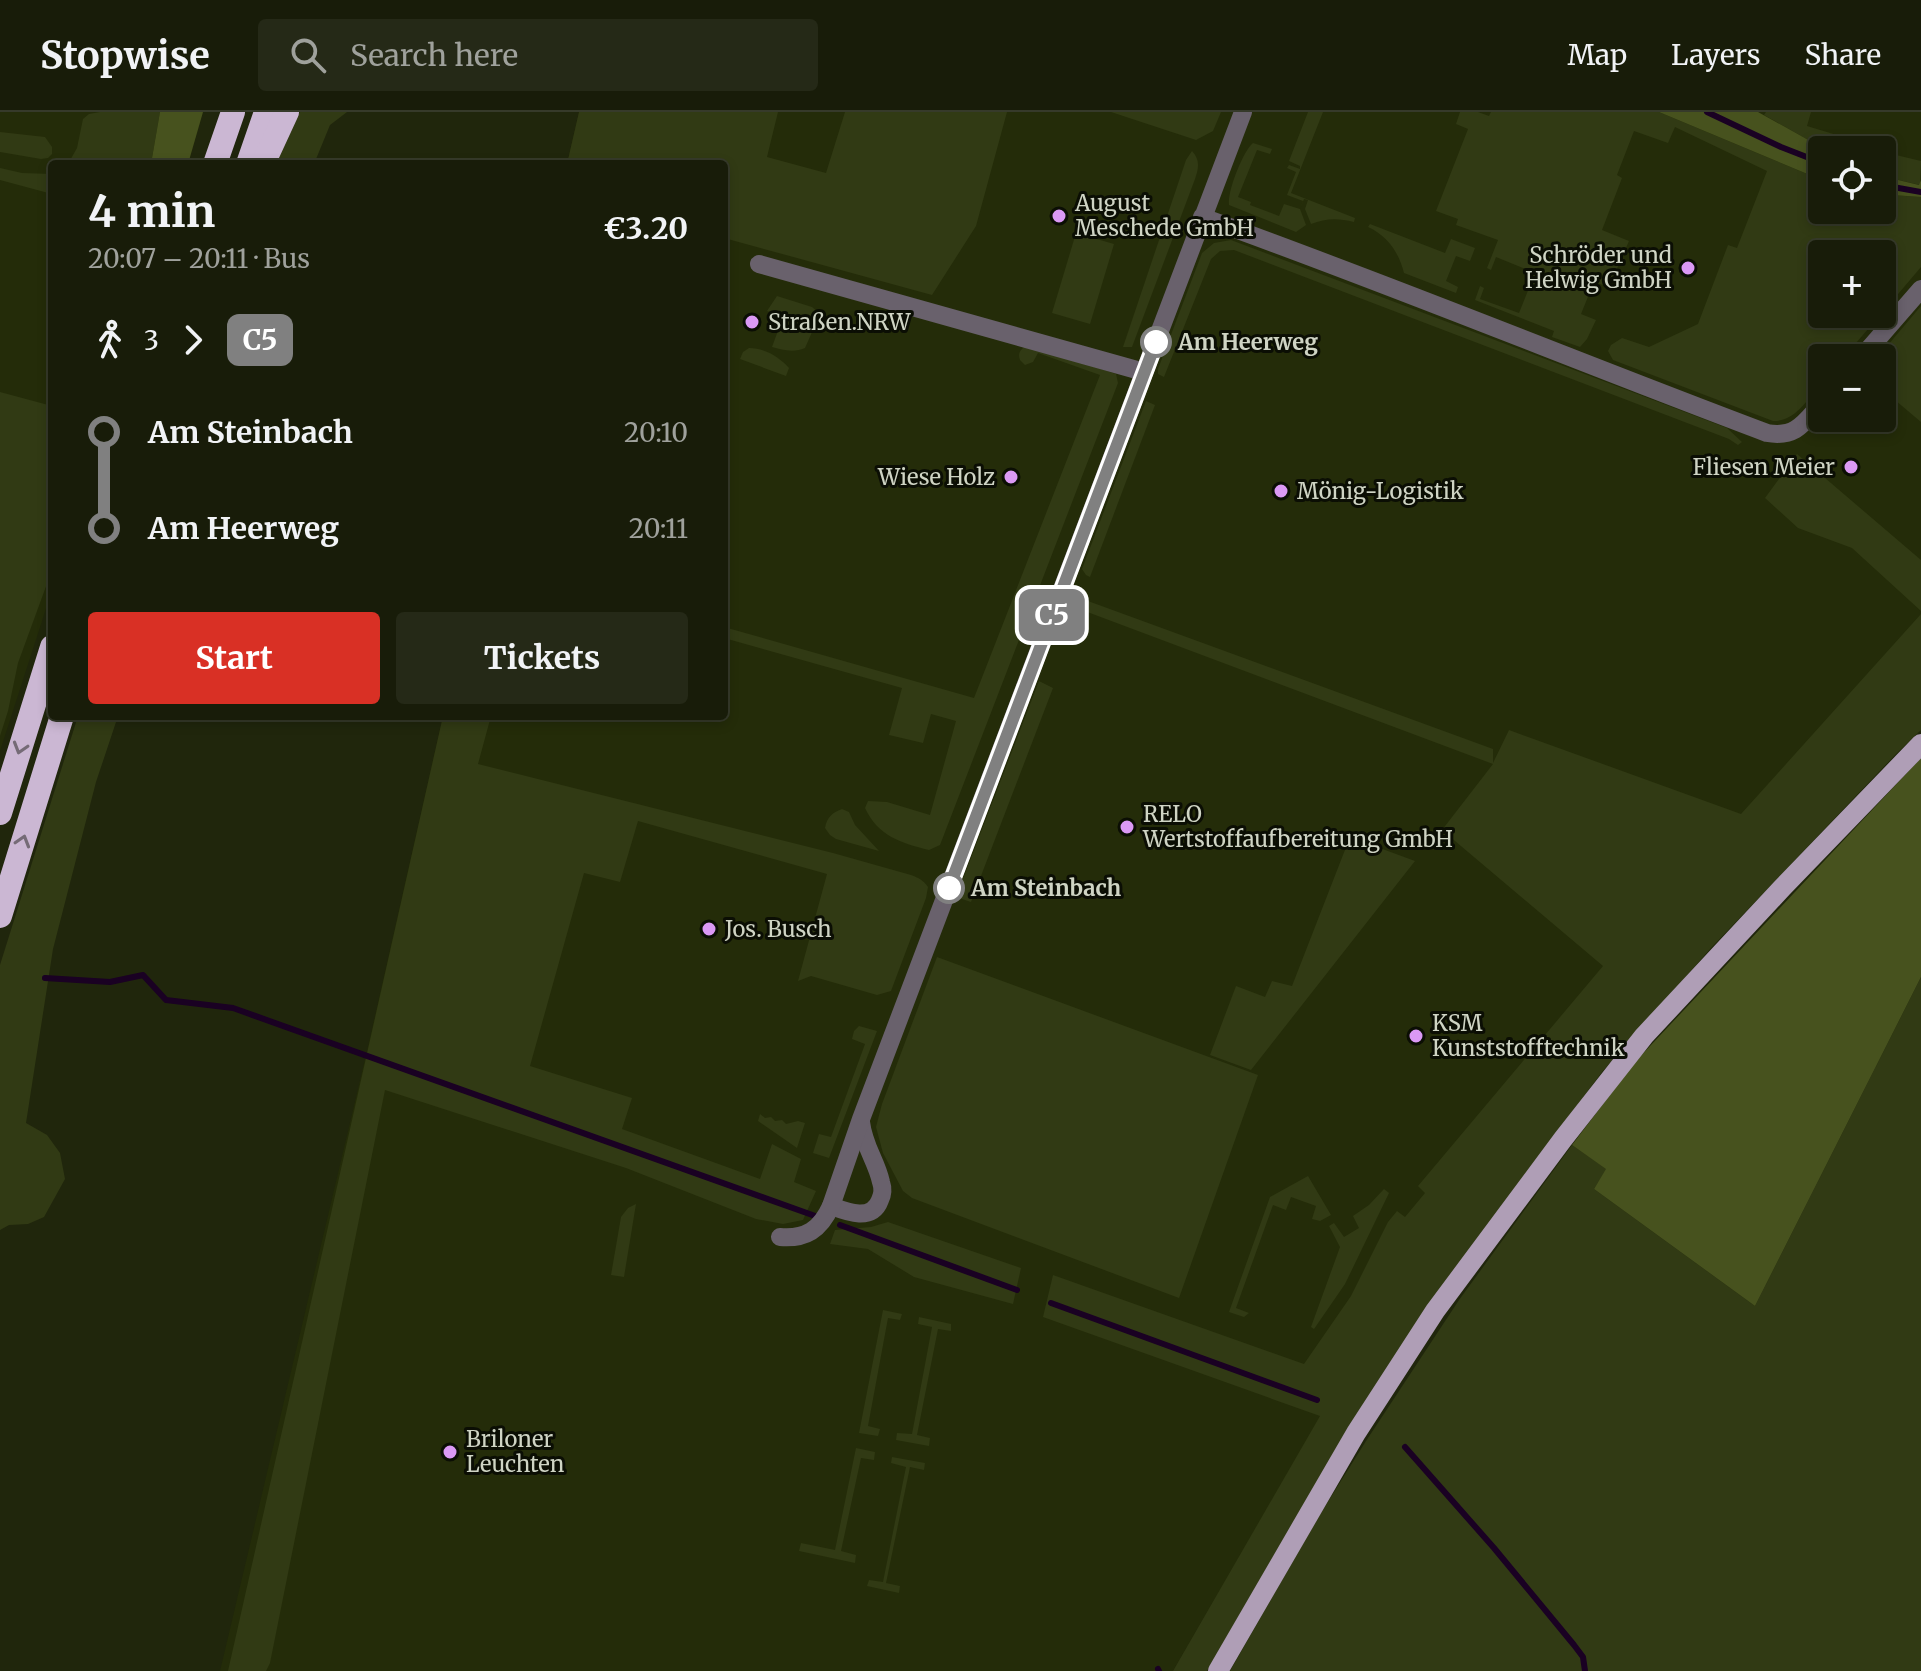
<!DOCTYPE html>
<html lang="en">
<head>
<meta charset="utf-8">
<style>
	:root { --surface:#181c09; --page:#252917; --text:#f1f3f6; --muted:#9fa19c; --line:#363a2a; --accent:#d93025 }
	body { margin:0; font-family:Merriweather,serif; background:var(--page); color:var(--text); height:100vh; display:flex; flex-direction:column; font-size:30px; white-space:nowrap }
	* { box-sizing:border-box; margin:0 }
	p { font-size:26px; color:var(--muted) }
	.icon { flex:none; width:44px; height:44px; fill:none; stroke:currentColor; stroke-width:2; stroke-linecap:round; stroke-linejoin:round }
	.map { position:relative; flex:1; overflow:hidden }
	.drawer { position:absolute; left:48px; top:48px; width:680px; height:560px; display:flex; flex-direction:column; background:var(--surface); border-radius:8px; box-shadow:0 4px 12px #0003,0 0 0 2px var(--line) }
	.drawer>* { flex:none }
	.badge { padding:0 16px; border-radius:12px; font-size:28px; line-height:52px }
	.tools { position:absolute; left:1808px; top:24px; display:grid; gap:16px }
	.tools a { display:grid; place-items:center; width:88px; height:88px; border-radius:8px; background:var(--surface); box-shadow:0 4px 12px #0003,0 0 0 2px var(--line); font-size:40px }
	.map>.badge { position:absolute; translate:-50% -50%; box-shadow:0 0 0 4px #fff }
	.legs { display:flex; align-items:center; gap:12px; height:88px; padding:0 40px; font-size:26px }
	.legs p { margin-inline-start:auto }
	.head { display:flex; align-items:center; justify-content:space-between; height:136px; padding:0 40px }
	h1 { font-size:44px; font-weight:700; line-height:60px }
	.cta { display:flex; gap:16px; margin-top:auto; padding:16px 40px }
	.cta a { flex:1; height:92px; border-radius:8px; background:var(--accent); color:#fff; font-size:32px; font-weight:700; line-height:92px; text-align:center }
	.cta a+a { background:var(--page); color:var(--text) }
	ul { padding:0 40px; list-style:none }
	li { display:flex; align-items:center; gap:28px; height:96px; font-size:30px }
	li i { display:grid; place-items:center; width:12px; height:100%; margin:0 10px; background:currentColor }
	li i::after { content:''; width:20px; height:20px; margin:-10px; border:6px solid; border-radius:50%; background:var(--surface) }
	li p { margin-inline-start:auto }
	li:first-child i { background:linear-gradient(#0000 50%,currentColor 0) }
	li:last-child i { background:linear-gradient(currentColor 50%,#0000 0) }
	header { display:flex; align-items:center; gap:48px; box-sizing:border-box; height:112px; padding:0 40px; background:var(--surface); border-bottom:2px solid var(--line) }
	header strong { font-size:38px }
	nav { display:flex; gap:44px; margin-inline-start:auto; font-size:28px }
	.search { width:560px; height:72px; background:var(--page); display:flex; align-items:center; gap:20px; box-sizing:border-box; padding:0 28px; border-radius:8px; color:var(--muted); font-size:30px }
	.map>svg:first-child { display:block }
</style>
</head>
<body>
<header>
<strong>Stopwise</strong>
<div class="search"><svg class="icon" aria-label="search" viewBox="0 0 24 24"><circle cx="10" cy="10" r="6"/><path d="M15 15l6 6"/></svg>Search here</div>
<nav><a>Map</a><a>Layers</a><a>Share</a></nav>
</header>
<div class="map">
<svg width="1921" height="1559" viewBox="0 0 1921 1559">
	<rect width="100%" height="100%" fill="#20260c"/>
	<g fill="#242c09" fill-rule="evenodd">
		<polygon points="0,0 203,0 188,52 52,52 52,478 0,639"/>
		<path d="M 579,0 L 1921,0 L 1921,575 L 1697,812 L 1321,1304 L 1173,1559 L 220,1559 L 367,939 L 443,604 L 724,604 L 724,52 L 567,52 ZM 1822,38 L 1882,38 L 1882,98 L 1822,98 ZM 1822,142 L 1882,142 L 1882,202 L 1822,202 ZM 1822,246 L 1882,246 L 1882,306 L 1822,306 Z"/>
	</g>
	<g fill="#313a14">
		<polygon points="100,0 160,0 151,52 68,52 77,36 83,7 89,2"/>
		<polygon points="300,0 347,0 330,13 314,52 272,52 290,16"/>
		<polygon points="579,0 778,0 767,45 826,61 845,0 1007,0 976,114 932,183 724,126 724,52 567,52"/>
		<polygon points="1111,0 1221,0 1213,19 1196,28"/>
		<path d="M 1308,0 L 1323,0 L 1291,81 L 1355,106 L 1354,110 C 1338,106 1326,106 1311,112 L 1305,97 L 1308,88 L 1304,87 L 1300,97 L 1306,113 L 1296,120 L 1229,93 C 1227,80 1243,39 1253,31 L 1272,37 L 1270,42 L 1257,38 L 1238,85 L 1251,90 L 1250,93 L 1279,104 L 1284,92 L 1300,97 L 1303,89 L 1287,83 L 1296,60 L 1287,56 L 1289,53 L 1300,57 L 1300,54 L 1289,49 Z"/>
		<path d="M 1460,0 L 1478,0 L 1489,4 L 1491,0 L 1659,0 L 1805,61 L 1822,66 L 1822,98 L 1882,98 L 1882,84 L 1890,86 L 1891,83 L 1921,85 L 1921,155 L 1882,201 L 1882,142 L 1822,142 L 1822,202 L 1881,202 L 1843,246 L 1822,246 L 1822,270 C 1809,286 1795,310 1773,309 L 1613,248 L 1608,239 L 1611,233 L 1622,226 L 1649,235 L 1698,212 L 1728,133 L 1737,136 L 1767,59 L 1675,15 L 1668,31 L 1634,19 L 1617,63 L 1622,66 L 1602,118 L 1629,129 L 1609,175 L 1594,170 L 1581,202 L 1596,208 L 1587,227 L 1580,235 L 1552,225 L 1554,219 L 1475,188 L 1480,174 L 1484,176 L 1480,187 L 1519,201 L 1535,161 L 1496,145 L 1491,158 L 1487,156 L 1498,128 L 1456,113 L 1458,107 L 1436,99 L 1468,17 L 1456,12 Z"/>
		<polygon points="1766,0 1811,0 1807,14 1850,27 1852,25 1897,35 1896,43 1921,49 1920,73 1894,67 1896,51 1882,48 1882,38 1833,38 1812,30 1764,3"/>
		<polygon points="0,20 45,25 52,35 52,42 48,46 41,47 0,40"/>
		<path d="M 1192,39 C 1200,48 1199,55 1195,67 L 1132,235 L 1123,235 L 1186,48 Z"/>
		<polygon points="0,56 22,61 52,62 52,82 0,68"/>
		<path d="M 1370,112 L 1445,141 L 1451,127 L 1475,136 L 1470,149 L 1456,144 L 1446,169 L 1458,175 L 1456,181 L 1404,161 C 1399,141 1388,124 1368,115 Z"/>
		<polygon points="1076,121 1114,132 1090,212 1052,201"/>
		<polygon points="1231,128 1727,316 1742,330 1738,333 1729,327 1234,138 1220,139 1211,147 1164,265 1158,262 1158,257 1202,141 1214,131"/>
		<path d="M 777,184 L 812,195 L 820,202 L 805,236 C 794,241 782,238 772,235 L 783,205 L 767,199 Z"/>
		<polygon points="1921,194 1921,310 1882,277 1882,246 1877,246"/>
		<path d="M 1028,233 L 1116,262 L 1118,271 L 940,733 L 929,738 C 901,731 878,724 865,696 L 868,689 L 887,690 L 930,703 L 956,609 L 931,602 L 923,631 L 889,623 L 902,576 L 724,526 L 724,515 L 974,586 L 1100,263 L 1038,241 L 1033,250 L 1025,253 L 1020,248 C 1017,240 1022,236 1028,233 Z"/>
		<path d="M 749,236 C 765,236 779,245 789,256 L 786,264 L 740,247 L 743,240 Z"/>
		<polygon points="0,280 52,294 52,458 18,551 8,599 0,624"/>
		<polygon points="1146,289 1155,293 1090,465 1086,463 1082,457"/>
		<polygon points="1797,342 1921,448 1921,499 1852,436 1798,416 1765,386"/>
		<polygon points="1077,485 1493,637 1493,651 1509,618 1741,702 1921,502 1921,618 1896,642 1711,836 1602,960 1494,1104 1298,1402 1207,1559 1173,1559 1320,1304 1043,1205 1053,1163 1304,1252 1351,1184 1388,1110 1397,1099 1405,1105 1425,1081 1418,1074 1603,854 1442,718 1493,652 1074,495"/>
		<polygon points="1039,569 1053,576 971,790 956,785"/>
		<polygon points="78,604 118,604 96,670 53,837 26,1011 47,1023 60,1041 65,1067 44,1105 28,1112 9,1113 0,1118 0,853"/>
		<path d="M 443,604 L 491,604 L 478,652 L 833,741 L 911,763 C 919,766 923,768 928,775 L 926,786 L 891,879 L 877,883 L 811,864 L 798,869 L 827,762 L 638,709 L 620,770 L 584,761 L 530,954 L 632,986 L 622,1017 L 760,1067 L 772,1032 L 801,1047 L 794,1070 L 816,1079 L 803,1108 L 783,1112 L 756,1107 L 626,1056 L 385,978 L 270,1551 L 266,1559 L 228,1559 Z"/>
		<path d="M 842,697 L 849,700 L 855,713 L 879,739 L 836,727 L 830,723 L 825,716 C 827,705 832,701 842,697 Z"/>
		<polygon points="1350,725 1415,749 1251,958 1210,943 1236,874 1265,885 1272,869 1292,874"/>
		<polygon points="937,845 1258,963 1179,1186 912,1086 903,1079 883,1041 876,1015 882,992"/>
		<polygon points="1921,865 1921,1559 1230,1559 1319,1404 1366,1329 1459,1188 1572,1033 1607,1057 1594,1077 1755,1194"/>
		<polygon points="859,914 877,919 829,1046 813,1041 819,1022 831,1025 865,932 852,927 854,919"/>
		<polygon points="760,1002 765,1006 771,1005 775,1009 782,1008 786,1012 798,1009 805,1011 797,1036 758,1009"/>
		<polygon points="1308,1064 1331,1103 1320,1109 1312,1107 1316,1094 1291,1085 1286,1098 1273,1093 1236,1196 1249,1201 1244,1205 1229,1200 1270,1085"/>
		<polygon points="1384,1077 1389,1081 1345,1172 1314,1217 1311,1215 1340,1135 1329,1114 1334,1111 1344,1125 1359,1116 1353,1104 1369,1093"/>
		<polygon points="636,1092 624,1165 611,1163 621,1105 628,1096"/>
		<polygon points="888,1110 1021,1156 1013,1192 914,1165 868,1137 830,1132 835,1118 871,1115"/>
		<polygon points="883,1198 902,1202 900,1208 888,1206 868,1314 880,1317 878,1324 859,1321"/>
		<polygon points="919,1205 951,1212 951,1219 938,1217 917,1323 930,1326 929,1334 896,1328 897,1321 912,1322 932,1215 918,1212"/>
		<polygon points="856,1336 875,1340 874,1348 861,1346 841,1439 856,1443 855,1451 799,1439 801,1431 835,1438"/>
		<polygon points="892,1345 925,1351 924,1358 910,1355 886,1471 900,1474 899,1481 867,1474 869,1468 883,1470 906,1355 891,1351"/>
	</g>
	<g fill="#47521e">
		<polygon points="160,0 203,0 188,52 151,52"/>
		<polygon points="1659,0 1758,0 1812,30 1833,38 1822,38 1822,66 1805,61"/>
		<polygon points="1882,48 1897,51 1894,67 1919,73 1921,68 1921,85 1892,83 1891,86 1882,84"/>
		<polygon points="1921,646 1921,865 1755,1194 1594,1077 1606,1057 1572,1033 1635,950"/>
	</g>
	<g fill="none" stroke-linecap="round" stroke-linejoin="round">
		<g stroke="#1a0123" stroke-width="6">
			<polyline points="1707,0 1781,35 1822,51"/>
			<polyline points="1882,73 1921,80"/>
			<polyline points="45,866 110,870 143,863 166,888 233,896 818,1105"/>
			<polyline points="840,1113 1017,1178"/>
			<polyline points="1051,1191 1317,1288"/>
			<polyline points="1405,1335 1494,1436 1574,1533 1583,1545 1585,1559"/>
			<polyline points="1158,1557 1159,1559"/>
		</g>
		<g stroke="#69616c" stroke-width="18">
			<path d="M 1202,105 C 1392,173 1578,250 1767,321 C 1796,326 1804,311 1822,291"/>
			<polyline points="759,152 1144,260"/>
			<polyline points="1861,246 1921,177"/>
			<path d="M 831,1094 C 847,1100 872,1110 880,1088 C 883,1082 883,1076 881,1070 C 876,1048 864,1035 861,1010"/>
			<path d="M 780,1125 C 806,1127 820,1118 831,1094 L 861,1007 L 1243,0"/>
		</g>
		<polyline stroke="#af9eb6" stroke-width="20" points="1218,1559 1356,1321 1435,1199 1563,1027 1644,924 1782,776 1921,632"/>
		<g stroke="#cbb7d3" stroke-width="24">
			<polyline points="215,52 233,0"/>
			<polyline points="248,52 266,0"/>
			<polyline points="263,52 287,0"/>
			<polyline points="0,701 52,535"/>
			<polyline points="0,804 62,604"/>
		</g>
	</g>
	<defs><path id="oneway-chevron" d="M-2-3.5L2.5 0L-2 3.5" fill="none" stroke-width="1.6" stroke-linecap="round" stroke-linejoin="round" transform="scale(2)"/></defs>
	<g stroke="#756b76">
		<use href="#oneway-chevron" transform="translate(20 636) rotate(107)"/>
		<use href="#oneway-chevron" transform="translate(23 729) rotate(-73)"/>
	</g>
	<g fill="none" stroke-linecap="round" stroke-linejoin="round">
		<g stroke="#fff" stroke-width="18">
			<polyline id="line-1" points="949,776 1156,230"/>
		</g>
		<use href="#line-1" stroke="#808080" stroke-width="12"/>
	</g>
	<g fill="#db99f5" stroke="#0b0e04" stroke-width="3">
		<circle cx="1059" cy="104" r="8"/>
		<circle cx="1688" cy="156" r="8"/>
		<circle cx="752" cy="210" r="8"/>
		<circle cx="1851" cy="355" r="8"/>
		<circle cx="1011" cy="365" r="8"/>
		<circle cx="1281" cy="379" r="8"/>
		<circle cx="1127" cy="715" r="8"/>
		<circle cx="709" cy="817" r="8"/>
		<circle cx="1416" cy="924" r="8"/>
		<circle cx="450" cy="1340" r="8"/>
	</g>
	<g fill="#fff" stroke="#808080" stroke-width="4">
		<circle cx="1156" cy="230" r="14"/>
		<circle cx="949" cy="776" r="14"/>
	</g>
	<g text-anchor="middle" stroke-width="6" stroke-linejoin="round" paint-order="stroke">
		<g font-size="22" fill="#cfd4c4" stroke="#0b0e04" text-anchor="start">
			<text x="1075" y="99">August<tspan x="1075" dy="25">Meschede GmbH</tspan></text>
			<text x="1672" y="151" text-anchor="end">Schröder und<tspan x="1672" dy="25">Helwig GmbH</tspan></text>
			<text x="768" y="218">Straßen.NRW</text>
			<text x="1835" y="363" text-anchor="end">Fliesen Meier</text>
			<text x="995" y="373" text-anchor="end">Wiese Holz</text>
			<text x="1297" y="387">Mönig-Logistik</text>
			<text x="1143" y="710">RELO<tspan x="1143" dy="25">Wertstoffaufbereitung GmbH</tspan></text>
			<text x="725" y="825">Jos. Busch</text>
			<text x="1432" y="919">KSM<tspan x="1432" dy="25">Kunststofftechnik</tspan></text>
			<text x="466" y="1335">Briloner<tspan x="466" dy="25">Leuchten</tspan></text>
		</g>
		<g font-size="22" font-weight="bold" fill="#cfd4c4" stroke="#0b0e04" text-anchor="start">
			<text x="1178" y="238">Am Heerweg</text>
			<text x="971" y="784">Am Steinbach</text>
		</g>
	</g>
</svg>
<div class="tools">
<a><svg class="icon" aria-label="locate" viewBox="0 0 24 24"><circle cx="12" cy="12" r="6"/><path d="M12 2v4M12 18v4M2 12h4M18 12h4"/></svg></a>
<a>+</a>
<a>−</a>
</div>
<b class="badge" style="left:1052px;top:503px;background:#808080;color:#fff">C5</b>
<section class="drawer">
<div class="head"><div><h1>4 min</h1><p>20:07 – 20:11 · Bus</p></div><b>€3.20</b></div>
<div class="legs"><svg class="icon" aria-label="walk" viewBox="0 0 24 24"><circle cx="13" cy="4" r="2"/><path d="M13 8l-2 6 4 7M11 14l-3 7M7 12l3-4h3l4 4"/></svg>3<svg class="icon" aria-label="forward" viewBox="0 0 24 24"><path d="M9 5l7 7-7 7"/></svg><b class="badge" style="background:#808080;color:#fff">C5</b></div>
<ul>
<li><i style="color:#808080"></i><b>Am Steinbach</b><p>20:10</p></li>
<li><i style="color:#808080"></i><b>Am Heerweg</b><p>20:11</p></li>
</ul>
<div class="cta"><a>Start</a><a>Tickets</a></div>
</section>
</div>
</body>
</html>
